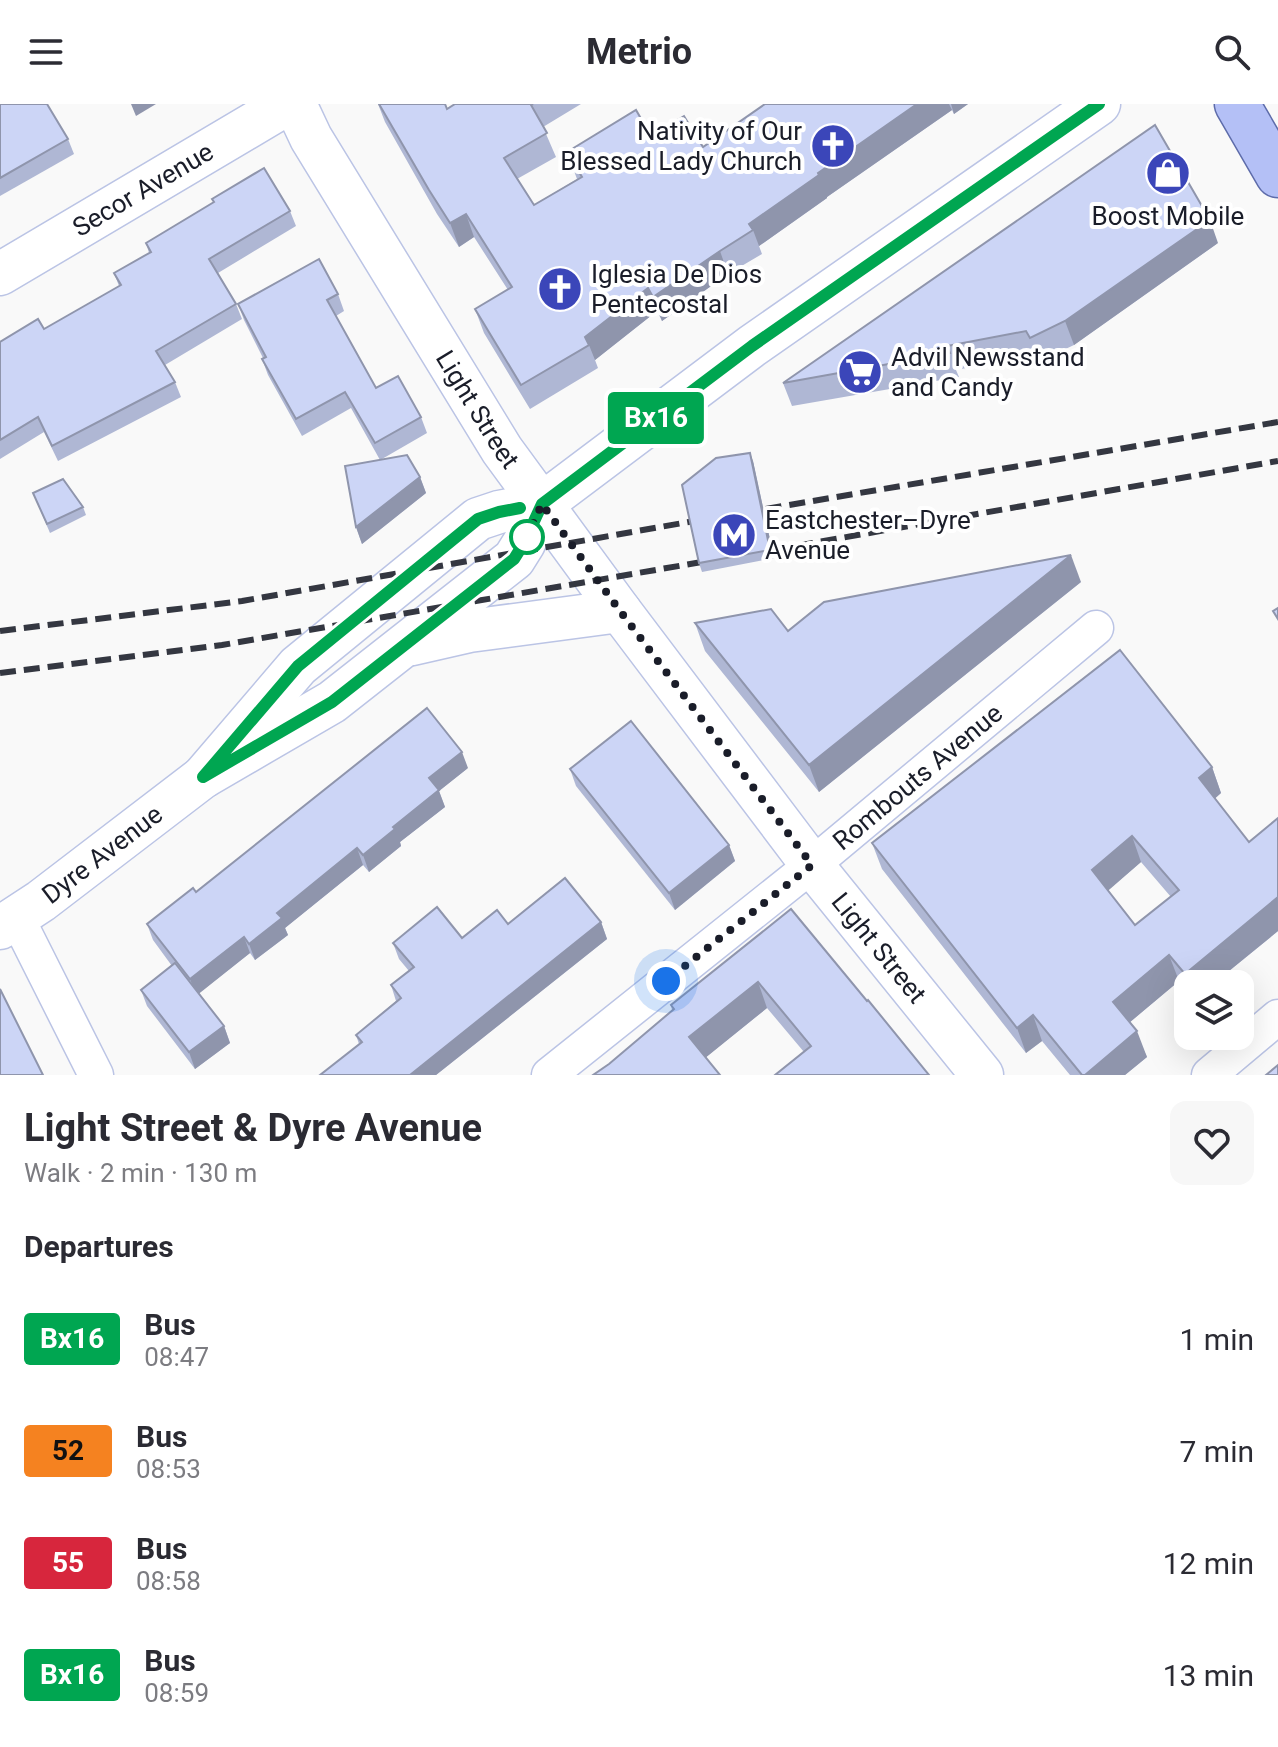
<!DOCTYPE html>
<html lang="en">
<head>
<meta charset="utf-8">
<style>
	:root { --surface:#fff; --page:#f7f7f7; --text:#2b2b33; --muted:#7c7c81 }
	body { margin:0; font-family:Roboto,sans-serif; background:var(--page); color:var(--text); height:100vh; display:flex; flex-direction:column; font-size:30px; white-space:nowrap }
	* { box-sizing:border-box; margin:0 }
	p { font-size:26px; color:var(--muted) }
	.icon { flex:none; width:44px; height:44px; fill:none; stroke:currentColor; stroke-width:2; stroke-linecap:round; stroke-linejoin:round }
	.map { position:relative; height:971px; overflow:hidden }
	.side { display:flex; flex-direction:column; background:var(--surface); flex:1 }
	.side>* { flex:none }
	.badge { padding:0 16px; border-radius:6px; font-size:28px; line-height:52px }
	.controls { position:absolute; left:1174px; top:866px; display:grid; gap:16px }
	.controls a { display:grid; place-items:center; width:80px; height:80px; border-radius:16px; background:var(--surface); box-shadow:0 8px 32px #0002; font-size:40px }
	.you { position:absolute; width:40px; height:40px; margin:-20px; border:6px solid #fff; border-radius:50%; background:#1a73e8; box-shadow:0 0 0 12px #1a73e833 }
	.map>.badge { position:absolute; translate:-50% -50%; box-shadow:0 0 0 4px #fff }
	h2 { padding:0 24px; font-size:30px; line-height:72px }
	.round { display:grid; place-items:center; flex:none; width:84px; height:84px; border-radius:16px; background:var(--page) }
	.summary { display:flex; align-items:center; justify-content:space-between; height:136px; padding:0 24px }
	h1 { font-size:38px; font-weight:700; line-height:60px }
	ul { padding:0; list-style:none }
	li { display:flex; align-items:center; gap:24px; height:112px; padding:0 24px }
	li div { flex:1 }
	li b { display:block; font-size:30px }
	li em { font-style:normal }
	li .badge { min-width:88px; font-weight:700; text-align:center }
	header { display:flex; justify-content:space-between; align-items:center; height:104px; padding:0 24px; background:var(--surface); font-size:36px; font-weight:700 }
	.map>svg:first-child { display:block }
</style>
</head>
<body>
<header><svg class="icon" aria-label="menu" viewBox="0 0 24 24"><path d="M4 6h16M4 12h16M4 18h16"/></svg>Metrio<svg class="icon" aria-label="search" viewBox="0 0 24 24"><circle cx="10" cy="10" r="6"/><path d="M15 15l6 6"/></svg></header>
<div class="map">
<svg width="1278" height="971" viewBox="0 0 1278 971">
	<rect width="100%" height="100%" fill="#f9f9f9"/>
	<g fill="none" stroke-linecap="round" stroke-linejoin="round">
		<g stroke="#bbc4e5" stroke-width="37">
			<g id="minor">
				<polyline points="17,814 96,971"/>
				<path id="s1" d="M 549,971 L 812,761 L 1096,524"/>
				<polyline points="1209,971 1278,913"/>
			</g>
		</g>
		<g stroke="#bbc4e5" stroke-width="45">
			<g id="tertiary">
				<path id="s2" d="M 295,0 L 311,34 L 502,346 L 620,507 L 812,761 L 982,971"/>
				<path id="s3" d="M 0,170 L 287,0"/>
				<polyline points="412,540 469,527 620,507"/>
				<polyline points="203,673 298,562 478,415 499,408 542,400 752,242 1099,0"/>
				<path id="s4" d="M 0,824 L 41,797 L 203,673 L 332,598 L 514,455 L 524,439 L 542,400"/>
			</g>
		</g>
		<g stroke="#5e6caa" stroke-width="47">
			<polyline id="primary" points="1237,0 1278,71"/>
		</g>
		<use href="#minor" stroke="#fff" stroke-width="34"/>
		<use href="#tertiary" stroke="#fff" stroke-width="42"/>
		<use href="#primary" stroke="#b4c0f6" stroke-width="44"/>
		<g stroke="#343741" stroke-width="6" stroke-dasharray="16 8" stroke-linecap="butt">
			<polyline points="742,409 1278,318"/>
			<polyline points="750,450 1278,357"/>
			<polyline points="0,527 242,497 711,414"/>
			<polyline points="0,569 222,541 719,455"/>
		</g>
	</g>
	<g fill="#afb7d4" fill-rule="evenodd">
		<polygon points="0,0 68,35 74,50 0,92"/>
		<polygon points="378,0 447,5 455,0 581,0 543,23 556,53 517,75 534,101 577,75 567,48 651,32 703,43 765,0 968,0 954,10 952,6 827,93 827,94 759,142 762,150 728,170 662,217 657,207 595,256 598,264 530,305 484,229 475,205 508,186 474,133 459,143 437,110 385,18"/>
		<polygon points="290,107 296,122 218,169 236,200 242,215 165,261 175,278 181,293 58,357 44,328 0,355 0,238 44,225 119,182 114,169 149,149 146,139"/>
		<polygon points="1218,139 1074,241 1038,258 1035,251 956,266 959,273 792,302 783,279"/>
		<polygon points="338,190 344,207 336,212 376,284 421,313 427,329 382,355 420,373 426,389 362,440 356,423 380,356 351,304 302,332 268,271 262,255 263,254 244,216 238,200"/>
		<polygon points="753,357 774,454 702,468 699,459"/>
		<polygon points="33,389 83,403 86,411 50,429"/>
		<polygon points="1081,478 819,688 705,547 695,519 788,527"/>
		<path d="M 1212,663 L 1221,689 L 1215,694 L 1278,827 L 1213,880 L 1188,880 L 1188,888 L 1179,877 L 1130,918 L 1147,953 L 1125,971 L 1070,971 L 1042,937 L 1026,949 L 882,765 L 872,739 ZM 1141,758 L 1171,793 L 1135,821 L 1108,786 Z"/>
		<polygon points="468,664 439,687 445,703 400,738 401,742 369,768 363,761 285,824 288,831 255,856 250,849 199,889 224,922 230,939 195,965 147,902 141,886 172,862 153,836 147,820 196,788"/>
		<polygon points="570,665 729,741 735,757 675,806 576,682"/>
		<polygon points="791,805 867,897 804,948 767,904 706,953 609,960 672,906 671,901"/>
		<polygon points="601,818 607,835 436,971 321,971 359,940 356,931 396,897 391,881 409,867 399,855 393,839 462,834 508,820"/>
	</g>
	<g fill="#8f95ac">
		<polygon points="131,0 156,0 136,12"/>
		<polygon points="917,0 949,0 952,6 827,93 827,94 759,142 753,126 749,120 818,69"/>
		<polygon points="951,0 968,0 954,10"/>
		<polygon points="466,110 474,133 459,143 450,119"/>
		<polygon points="1210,116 1218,139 1074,241 1065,217"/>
		<polygon points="720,147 728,170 662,217 653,193"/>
		<polygon points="648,184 657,207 595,256 589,241 585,233"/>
		<polygon points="750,349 753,357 774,454 770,446"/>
		<polygon points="420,373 426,389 362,440 356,423"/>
		<polygon points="1071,451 1081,478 819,688 809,661"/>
		<polygon points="462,648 468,664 439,687 445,703 400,738 401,742 369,768 363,751 393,723 429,674"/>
		<polygon points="1212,663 1221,689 1209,700 1199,674"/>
		<polygon points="1132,732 1141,758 1102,792 1092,766"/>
		<polygon points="729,741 735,757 675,806 669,789"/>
		<polygon points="357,744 363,761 285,824 288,831 255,856 249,840 277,809"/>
		<polygon points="1278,793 1278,827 1213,880 1188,880 1185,870"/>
		<polygon points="601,818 607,835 436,971 410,971"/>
		<polygon points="244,833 250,849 196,892 190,875"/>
		<polygon points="1169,851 1179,877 1123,924 1113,898"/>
		<polygon points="758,878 767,904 699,959 689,933"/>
		<polygon points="1033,911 1042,937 1026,949 1017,924"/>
		<polygon points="224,922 230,939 195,965 189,948"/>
		<polygon points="1137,927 1147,953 1125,971 1085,971"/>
	</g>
	<g fill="#ccd5f6" stroke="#8f95ac" stroke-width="2" fill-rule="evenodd">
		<polygon points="0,0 47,0 68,35 0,74"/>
		<polygon points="379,0 445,0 447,5 455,0 533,0 531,1 547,29 504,54 534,101 582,73 567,48 636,6 651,32 684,12 703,43 765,0 917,0 818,69 819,71 749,120 753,126 720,147 653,193 648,184 585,233 589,241 521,281 475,205 512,183 466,110 450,119 429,86"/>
		<polygon points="1155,21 1210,116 1065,217 1030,234 1026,227 947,242 950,249 783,279"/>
		<polygon points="264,64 290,107 209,155 236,200 156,247 175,278 52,342 38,313 0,336 0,238 38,215 44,225 121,181 114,169 151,148 146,139 214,98 212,95"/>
		<polygon points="319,155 338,190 327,196 376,284 398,272 421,313 375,339 345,288 296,315 262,255 266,253 238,200"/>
		<polygon points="750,349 770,446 699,459 682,381 716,354"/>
		<polygon points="407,351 420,373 356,423 345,362"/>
		<polygon points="63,375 83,403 47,420 33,389"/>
		<polygon points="1071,451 809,661 695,519 771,505 788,527 824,498"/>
		<polygon points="1278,504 1278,515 1273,507"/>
		<path d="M 1120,546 L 1212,663 L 1199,674 L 1249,738 L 1278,714 L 1278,793 L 1185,870 L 1169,851 L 1113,898 L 1137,927 L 1085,971 L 1082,971 L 1033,911 L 1017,924 L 872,739 ZM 1132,732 L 1179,786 L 1135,821 L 1092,766 Z"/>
		<polygon points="427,604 462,648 429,674 439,686 393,723 395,725 363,751 357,744 277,809 282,814 249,840 244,833 190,875 147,820 193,784 196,788"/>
		<polygon points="631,617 729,741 669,789 570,665"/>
		<polygon points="565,774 601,818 410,971 320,971 362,938 356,931 401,894 391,881 414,863 393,839 437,803 462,834 497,806 508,820"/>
		<polygon points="791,805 867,897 868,896 929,971 775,971 811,942 758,878 689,933 720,971 593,971 609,960 674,905 671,901"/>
		<polygon points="175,859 224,922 189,948 141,886"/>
		<polygon points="0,885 43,971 0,971"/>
		<polygon points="1278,961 1278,971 1266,971"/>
	</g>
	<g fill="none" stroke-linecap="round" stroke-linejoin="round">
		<g stroke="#fff" stroke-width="18">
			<polyline id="line" points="520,404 499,408 478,415 298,562 203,673 332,598 514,455 524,439 542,400 752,242 1099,0"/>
		</g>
		<use href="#line" stroke="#00a651" stroke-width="12"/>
		<polyline stroke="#1a1d29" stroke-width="8" stroke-dasharray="0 14.4" points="527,433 524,439 542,400 620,507 812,761 666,877"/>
	</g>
	<defs>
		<g id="church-disc" transform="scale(2.3)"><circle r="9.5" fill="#3b46b9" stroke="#fff"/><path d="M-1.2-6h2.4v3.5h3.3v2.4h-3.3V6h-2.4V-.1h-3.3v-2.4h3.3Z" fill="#fff"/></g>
		<g id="shop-disc" transform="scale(2.3)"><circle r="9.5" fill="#3b46b9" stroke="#fff"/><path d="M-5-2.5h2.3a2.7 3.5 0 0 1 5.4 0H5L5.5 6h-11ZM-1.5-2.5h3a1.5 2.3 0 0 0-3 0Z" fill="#fff"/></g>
		<g id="supermarket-disc" transform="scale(2.3)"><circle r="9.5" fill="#3b46b9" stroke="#fff"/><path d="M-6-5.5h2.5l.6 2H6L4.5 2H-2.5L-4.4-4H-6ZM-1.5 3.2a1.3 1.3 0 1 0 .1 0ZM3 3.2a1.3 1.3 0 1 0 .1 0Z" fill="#fff"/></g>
		<g id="metro-disc" transform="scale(2.3)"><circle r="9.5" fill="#3b46b9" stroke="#fff"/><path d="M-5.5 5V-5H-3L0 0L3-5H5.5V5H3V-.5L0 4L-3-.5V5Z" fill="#fff"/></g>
	</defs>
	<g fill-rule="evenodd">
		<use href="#church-disc" x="833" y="42"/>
		<use href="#shop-disc" x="1168" y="69"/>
		<use href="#church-disc" x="560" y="185"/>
		<use href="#supermarket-disc" x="860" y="268"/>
		<use href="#metro-disc" x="734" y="431"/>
	</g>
	<circle fill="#fff" stroke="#00a651" stroke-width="4" cx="527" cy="433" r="16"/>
	<g text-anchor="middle" stroke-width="8" stroke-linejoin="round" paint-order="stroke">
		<g font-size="26" fill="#1a1d29" stroke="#fff" text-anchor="start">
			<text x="802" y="36" text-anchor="end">Nativity of Our<tspan x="802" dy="30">Blessed Lady Church</tspan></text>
			<text x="1168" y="121" text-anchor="middle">Boost Mobile</text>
			<text x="591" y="179">Iglesia De Dios<tspan x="591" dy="30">Pentecostal</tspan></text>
			<text x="891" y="262">Advil Newsstand<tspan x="891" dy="30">and Candy</tspan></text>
			<text x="765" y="425">Eastchester–Dyre<tspan x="765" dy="30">Avenue</tspan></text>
		</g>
		<g font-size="26" fill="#1a1d29" stroke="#fff">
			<text dy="9" stroke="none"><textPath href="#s3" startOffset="166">Secor Avenue</textPath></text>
			<text dy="9" stroke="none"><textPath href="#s2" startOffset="356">Light Street</textPath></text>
			<text dy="9" stroke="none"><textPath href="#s1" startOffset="474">Rombouts Avenue</textPath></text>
			<text dy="9" stroke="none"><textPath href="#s4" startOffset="126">Dyre Avenue</textPath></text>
			<text dy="9" stroke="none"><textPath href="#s2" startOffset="1028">Light Street</textPath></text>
		</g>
	</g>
</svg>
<div class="controls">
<a><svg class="icon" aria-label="layers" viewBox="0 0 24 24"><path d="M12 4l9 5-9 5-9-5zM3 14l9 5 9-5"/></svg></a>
</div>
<div class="you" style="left:666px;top:877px"></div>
<b class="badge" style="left:656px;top:314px;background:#00a651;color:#fff">Bx16</b>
</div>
<section class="side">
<div class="summary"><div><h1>Light Street &amp; Dyre Avenue</h1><p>Walk · 2 min · 130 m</p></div><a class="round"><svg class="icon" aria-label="heart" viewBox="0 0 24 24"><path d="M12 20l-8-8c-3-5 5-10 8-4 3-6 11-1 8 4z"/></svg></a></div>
<h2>Departures</h2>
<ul>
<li><span class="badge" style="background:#00a651;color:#fff">Bx16</span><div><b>Bus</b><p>08:47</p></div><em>1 min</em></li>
<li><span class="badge" style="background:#f58220;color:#111">52</span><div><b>Bus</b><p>08:53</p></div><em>7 min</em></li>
<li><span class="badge" style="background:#d7263d;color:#fff">55</span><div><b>Bus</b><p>08:58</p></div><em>12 min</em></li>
<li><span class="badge" style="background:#00a651;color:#fff">Bx16</span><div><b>Bus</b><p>08:59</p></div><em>13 min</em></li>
</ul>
</section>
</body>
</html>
